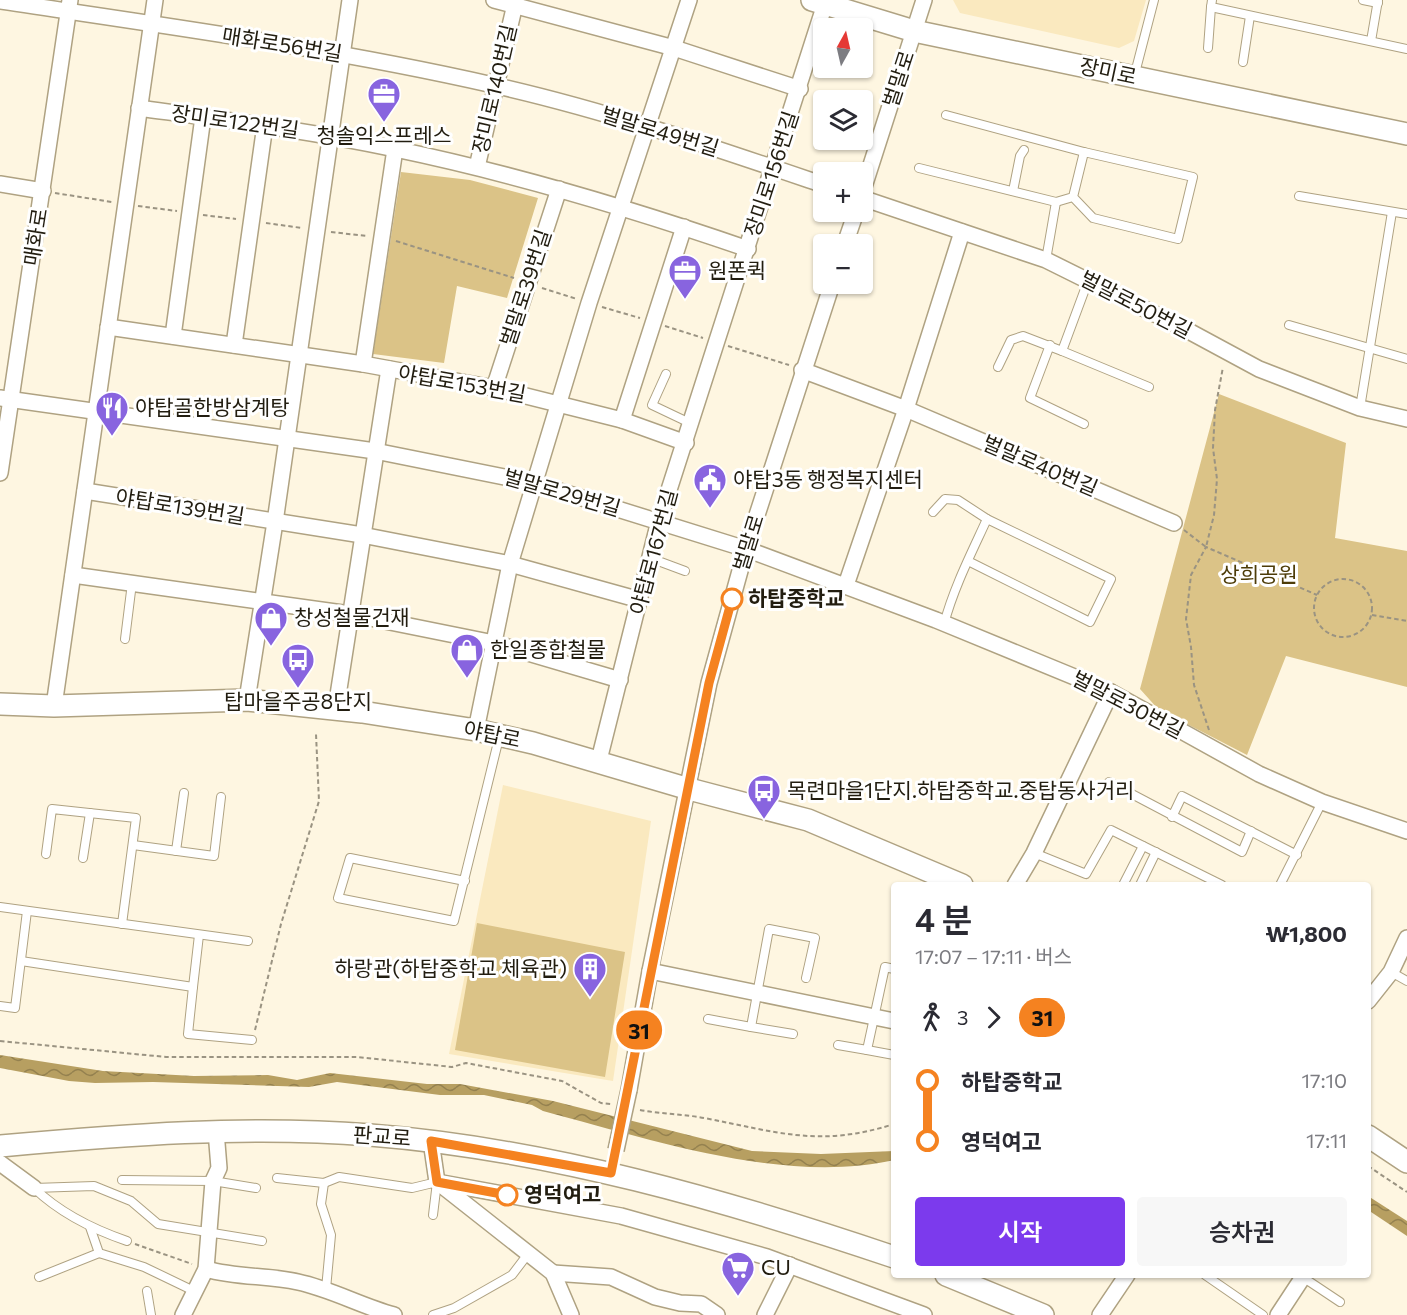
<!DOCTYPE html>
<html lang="ko">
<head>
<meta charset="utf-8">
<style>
	:root { --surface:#fff; --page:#f7f7f7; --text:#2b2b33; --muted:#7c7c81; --accent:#7c3aed }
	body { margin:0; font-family:Commissioner,"Noto Sans KR",sans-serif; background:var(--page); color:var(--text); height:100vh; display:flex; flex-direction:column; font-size:22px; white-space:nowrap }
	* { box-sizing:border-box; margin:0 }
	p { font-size:20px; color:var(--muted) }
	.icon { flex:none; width:33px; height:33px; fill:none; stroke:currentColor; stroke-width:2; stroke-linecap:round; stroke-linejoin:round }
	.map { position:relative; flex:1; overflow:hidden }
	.drawer { position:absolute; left:891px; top:882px; width:480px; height:396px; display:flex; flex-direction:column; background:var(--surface); border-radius:6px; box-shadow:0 2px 4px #0004 }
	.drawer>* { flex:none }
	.badge { padding:0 12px; border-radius:20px; font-size:21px; line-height:39px }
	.needle { width:39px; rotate:8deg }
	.buttons { position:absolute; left:813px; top:18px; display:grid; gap:12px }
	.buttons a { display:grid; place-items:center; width:60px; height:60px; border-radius:6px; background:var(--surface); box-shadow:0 2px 4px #0004; font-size:30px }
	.map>.badge { position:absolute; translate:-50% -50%; box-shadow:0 0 0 3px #fff }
	.legs { display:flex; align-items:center; gap:9px; height:66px; padding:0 24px; font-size:20px }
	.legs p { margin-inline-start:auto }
	.summary { display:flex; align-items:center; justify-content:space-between; height:102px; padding:0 24px }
	h1 { font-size:33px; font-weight:600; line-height:45px }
	.action { display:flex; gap:12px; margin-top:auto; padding:12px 24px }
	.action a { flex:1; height:69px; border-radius:6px; background:var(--accent); color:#fff; font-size:24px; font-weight:600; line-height:69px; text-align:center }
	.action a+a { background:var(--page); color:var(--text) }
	ul { padding:0 24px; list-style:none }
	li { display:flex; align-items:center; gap:21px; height:60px; font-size:22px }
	li i { display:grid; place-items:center; width:9px; height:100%; margin:0 8px; background:currentColor }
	li i::after { content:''; width:15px; height:15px; margin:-8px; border:4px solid; border-radius:50%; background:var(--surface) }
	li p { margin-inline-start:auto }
	li:first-child i { background:linear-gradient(#0000 50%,currentColor 0) }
	li:last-child i { background:linear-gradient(currentColor 50%,#0000 0) }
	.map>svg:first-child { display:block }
</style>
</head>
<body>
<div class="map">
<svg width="1407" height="1315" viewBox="0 0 1407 1315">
	<defs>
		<pattern id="water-waves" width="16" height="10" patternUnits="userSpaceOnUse" patternTransform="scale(1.5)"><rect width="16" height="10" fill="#b79f61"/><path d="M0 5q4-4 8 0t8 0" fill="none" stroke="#94814f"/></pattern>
	</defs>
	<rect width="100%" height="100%" fill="#fef6e1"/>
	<g fill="#fae9bf">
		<polygon points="953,0 1146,0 1134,41 1119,48 960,13"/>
		<polygon points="503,785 651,821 613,1081 449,1054"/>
	</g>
	<g fill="#dbc387">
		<polygon points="401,172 470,180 538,198 507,298 457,286 444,363 373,354"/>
		<polygon points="1219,394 1346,443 1335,538 1407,551 1407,687 1286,656 1247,755 1158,709 1140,689"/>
		<polygon points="477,923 625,952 605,1077 455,1050"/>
	</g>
	<g fill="url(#water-waves)">
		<path d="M 0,1055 L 103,1071 L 194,1076 L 268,1075 L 297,1080 L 330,1073 L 427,1084 L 460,1084 L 553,1101 L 752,1151 L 821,1154 L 894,1151 L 894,1160 C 784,1185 650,1139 543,1111 L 532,1105 L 484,1095 L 440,1095 L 337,1082 L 309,1087 L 153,1082 L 95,1083 L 69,1081 L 0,1068 Z"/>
		<polygon points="1368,1196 1407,1221 1407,1236 1368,1210"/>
	</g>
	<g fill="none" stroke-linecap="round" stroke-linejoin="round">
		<g stroke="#afa282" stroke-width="10">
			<g id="lane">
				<polyline points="1212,0 1211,7 1407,49"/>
				<polyline points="1363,0 1378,3"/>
				<polyline points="1371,41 1378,0"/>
				<polyline points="1208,48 1211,7"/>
				<polyline points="1243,62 1250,16"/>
				<polyline points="1134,77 1154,0"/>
				<polyline points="946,115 1084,152"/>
				<polyline points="919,168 1056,202 1046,260"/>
				<polyline points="1013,191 1020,156 1024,150"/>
				<polyline points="1299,196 1407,214"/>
				<polyline points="1056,202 1073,197 1084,152 1193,177 1178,239 1093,218 1073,197"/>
				<polyline points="1088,281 1062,351 1149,387"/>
				<polyline points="1289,325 1407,359"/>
				<polyline points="1050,345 1030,398 1084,424"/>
				<polyline points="998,367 1011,340 1023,336 1062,351"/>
				<polyline points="666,374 652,405 692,424"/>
				<polyline points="1360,408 1392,212"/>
				<polyline points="933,512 945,499 958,500 987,519"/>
				<polyline points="650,558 685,571"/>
				<path d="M 944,624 C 954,587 971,554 987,519 L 1111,579 L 1090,622 L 968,561"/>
				<polyline points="125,639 132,583"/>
				<polyline points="1109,782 1242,852 1251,831"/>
				<polyline points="1172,817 1182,796 1297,855"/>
				<polyline points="133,845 214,856 221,797"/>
				<polyline points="176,851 184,793"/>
				<polyline points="1034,853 1086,874 1111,830 1222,885"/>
				<polyline points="46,854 52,809 136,818 122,924"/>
				<polyline points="83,858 90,813"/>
				<polyline points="465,881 350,858 338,898 454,921 499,738"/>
				<polyline points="1123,885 1143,846"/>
				<polyline points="1140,885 1156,852"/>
				<polyline points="1280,885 1322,802"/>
				<polyline points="0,907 248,941"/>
				<polyline points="21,961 193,987 199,935"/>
				<polyline points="894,969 885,967 867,1050 894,1055"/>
				<polyline points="1391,972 1407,981"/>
				<polyline points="193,987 188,1034 252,1040"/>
				<polyline points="0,1006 15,1008 27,911"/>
				<polyline points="708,1019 751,1027"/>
				<polyline points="793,1034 751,1027 769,929 815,938 806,978"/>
				<polyline points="838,1045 867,1050"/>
				<polyline points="277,1178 324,1183 339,1177 412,1188 437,1182 433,1215"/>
				<polyline points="122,1180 213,1181 256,1188"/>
				<polyline points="324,1183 321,1204 331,1235 326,1289"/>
				<polyline points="34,1188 94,1186 131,1201 158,1224 262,1241"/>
				<path d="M 34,1188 C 60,1213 92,1229 127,1241"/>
				<polyline points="90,1227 99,1253 144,1267 196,1292"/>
				<polyline points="1205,1275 1263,1315"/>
				<polyline points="1301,1276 1340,1302"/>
				<polyline points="39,1277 99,1253"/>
				<polyline points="147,1291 151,1315"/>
				<polyline points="433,1315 454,1308 512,1275 528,1254"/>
			</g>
		</g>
		<g stroke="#afa282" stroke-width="18">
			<g id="street">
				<polyline points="494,0 674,48 800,89"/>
				<path d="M 0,1 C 165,26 330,48 493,85 C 605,110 715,148 824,185"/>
				<path d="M 139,108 C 225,120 310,131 395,149 C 515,174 632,209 748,249"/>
				<polyline points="477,167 516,0"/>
				<polyline points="0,184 43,191"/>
				<polyline points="862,193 924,0"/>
				<polyline points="862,198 1046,260 1183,328 1259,369 1360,408 1407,419"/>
				<polyline points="845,244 856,212"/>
				<polyline points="108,327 363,364 494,388 622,420 686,443"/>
				<polyline points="173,336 203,117"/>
				<polyline points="234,345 265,125"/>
				<polyline points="363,364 395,149"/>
				<polyline points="802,370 906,409 1174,523"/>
				<polyline points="494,388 559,189"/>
				<polyline points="0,398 375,451 534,483 746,549 936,620 1111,692 1259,774 1322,802 1407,831"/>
				<polyline points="622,420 684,227"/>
				<polyline points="0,473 70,0"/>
				<polyline points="85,491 362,535 510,564 640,600"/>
				<polyline points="73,575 350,614 494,643 620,680"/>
				<polyline points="846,585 906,409 962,232"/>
				<polyline points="247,700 275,522 350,0"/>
				<polyline points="54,706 155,0"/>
				<polyline points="336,708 389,369"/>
				<polyline points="476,730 510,564 589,303 689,0"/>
				<polyline points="598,764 659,521 825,4"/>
				<polyline points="1015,885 1034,853 1111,692"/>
				<polyline points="650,971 894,1021"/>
				<polyline points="1368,1001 1391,972 1407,938"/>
				<polyline points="629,1090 650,971 709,683 746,549 832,284"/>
				<polyline points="431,1141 437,1182 621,1216 767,1257 924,1315"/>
				<polyline points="0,1163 34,1188"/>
				<polyline points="440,1184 553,1273 571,1315"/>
				<path d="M 206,1269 C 237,1278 268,1275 298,1282 C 331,1289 361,1306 394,1315"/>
				<polyline points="553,1273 611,1277 655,1297 680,1303 701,1304 717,1315"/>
				<polyline points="183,1315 206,1269 213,1181 219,1168 216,1131"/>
				<polyline points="765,1315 790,1265"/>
				<polyline points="1100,1315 1127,1275"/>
				<polyline points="1278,1315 1303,1277"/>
			</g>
		</g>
		<g stroke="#afa282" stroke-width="24">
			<g id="secondary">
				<polyline points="812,0 914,31 1407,134"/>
				<polyline points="0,704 54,706 247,700 362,712 476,730 533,743 689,789 808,820 962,885"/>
				<polyline points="1368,1136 1407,1162"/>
				<path d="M 0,1146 C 123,1135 246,1125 370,1135 C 549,1149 725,1200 894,1257"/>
				<polyline points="946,1275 1043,1315"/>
			</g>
		</g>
		<g stroke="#9a9382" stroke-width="2" stroke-dasharray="4.5 3" stroke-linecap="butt">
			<polyline points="55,193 112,202"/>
			<polyline points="138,206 177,211"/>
			<polyline points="203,215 236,219"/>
			<polyline points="266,223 302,228"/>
			<polyline points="331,232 367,236"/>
			<polyline points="396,241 514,278"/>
			<polyline points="542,288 577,299"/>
			<polyline points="602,307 640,318"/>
			<polyline points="665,326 703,338"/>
			<polyline points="728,346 789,365"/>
			<polyline points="1184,530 1206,547 1214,515 1217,479 1213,448 1215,410 1223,367"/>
			<circle cx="1343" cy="608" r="29"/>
			<polyline points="1372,615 1407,621"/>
			<polyline points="1209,730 1194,685 1191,647 1186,619 1191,575 1206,547 1317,595"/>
			<polyline points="255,1030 281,924 319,801 316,734"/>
			<polyline points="0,1041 166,1057 357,1057 452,1067 466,1063 562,1081 601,1103 611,1104"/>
			<path d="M 640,1110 C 661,1114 683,1114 704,1118 C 778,1132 819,1148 894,1124"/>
			<polyline points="1368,1166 1407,1192"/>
			<polyline points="135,1244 192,1264"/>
		</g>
		<use href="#lane" stroke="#fff" stroke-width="8"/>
		<use href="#street" stroke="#fff" stroke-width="15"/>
		<use href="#secondary" stroke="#fff" stroke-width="21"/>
		<g stroke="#afa282" stroke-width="18" stroke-linecap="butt">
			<polyline id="street-bridge" points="616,1150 629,1090"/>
		</g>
		<use href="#street-bridge" stroke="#fff" stroke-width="15"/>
	</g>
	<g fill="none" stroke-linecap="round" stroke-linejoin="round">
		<g stroke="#fff" stroke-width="14">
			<polyline id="line-1" points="507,1195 437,1182 431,1141 611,1173 709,683 732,599"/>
		</g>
		<use href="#line-1" stroke="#f58220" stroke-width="9"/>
	</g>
	<defs>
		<g id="office-pin" transform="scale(1.725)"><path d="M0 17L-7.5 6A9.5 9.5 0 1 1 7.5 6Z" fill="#8864df" stroke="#fff"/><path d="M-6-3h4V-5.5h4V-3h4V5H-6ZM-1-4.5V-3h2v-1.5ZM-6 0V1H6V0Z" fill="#fff"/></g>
		<g id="restaurant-pin" transform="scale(1.725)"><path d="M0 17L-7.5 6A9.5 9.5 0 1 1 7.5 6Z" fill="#8864df" stroke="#fff"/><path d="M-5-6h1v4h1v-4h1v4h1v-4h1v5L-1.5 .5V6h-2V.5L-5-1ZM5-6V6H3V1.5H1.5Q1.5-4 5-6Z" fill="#fff"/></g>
		<g id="civic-pin" transform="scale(1.725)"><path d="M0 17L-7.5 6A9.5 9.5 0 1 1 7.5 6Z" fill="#8864df" stroke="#fff"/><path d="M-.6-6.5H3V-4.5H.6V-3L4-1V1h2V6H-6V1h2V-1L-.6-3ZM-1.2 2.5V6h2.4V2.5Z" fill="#fff"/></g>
		<g id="shop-pin" transform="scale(1.725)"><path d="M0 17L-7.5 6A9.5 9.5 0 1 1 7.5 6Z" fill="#8864df" stroke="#fff"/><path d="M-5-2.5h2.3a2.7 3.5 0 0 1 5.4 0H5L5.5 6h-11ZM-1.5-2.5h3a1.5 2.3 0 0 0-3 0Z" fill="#fff"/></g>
		<g id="bus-pin" transform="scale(1.725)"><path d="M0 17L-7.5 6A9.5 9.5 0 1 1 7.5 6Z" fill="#8864df" stroke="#fff"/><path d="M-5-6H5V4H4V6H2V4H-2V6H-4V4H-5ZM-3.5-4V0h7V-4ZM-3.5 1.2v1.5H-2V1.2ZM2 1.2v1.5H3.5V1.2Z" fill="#fff"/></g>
		<g id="building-pin" transform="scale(1.725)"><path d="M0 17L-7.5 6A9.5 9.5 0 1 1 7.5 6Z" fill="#8864df" stroke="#fff"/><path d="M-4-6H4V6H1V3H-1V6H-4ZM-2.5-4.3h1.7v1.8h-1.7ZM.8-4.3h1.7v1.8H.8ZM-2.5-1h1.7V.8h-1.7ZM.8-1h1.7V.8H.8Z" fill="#fff"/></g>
		<g id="supermarket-pin" transform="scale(1.725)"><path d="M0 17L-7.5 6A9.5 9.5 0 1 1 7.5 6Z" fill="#8864df" stroke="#fff"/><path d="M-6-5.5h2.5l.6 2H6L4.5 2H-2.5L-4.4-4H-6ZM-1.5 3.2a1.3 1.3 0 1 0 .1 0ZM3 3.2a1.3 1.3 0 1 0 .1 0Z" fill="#fff"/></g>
	</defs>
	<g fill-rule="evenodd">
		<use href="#office-pin" x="384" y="94"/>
		<use href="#office-pin" x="685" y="271"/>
		<use href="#restaurant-pin" x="112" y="408"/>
		<use href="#civic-pin" x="710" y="480"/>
		<use href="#shop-pin" x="271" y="618"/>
		<use href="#shop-pin" x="467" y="650"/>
		<use href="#bus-pin" x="298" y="660"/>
		<use href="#bus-pin" x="764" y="791"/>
		<use href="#building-pin" x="590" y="969"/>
		<use href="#supermarket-pin" x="738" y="1268"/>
	</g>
	<g fill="#fff" stroke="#f58220" stroke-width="3">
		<circle cx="732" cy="599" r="10"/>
		<circle cx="507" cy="1195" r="10"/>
	</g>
	<g text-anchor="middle" stroke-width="6" stroke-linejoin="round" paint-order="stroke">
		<g font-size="21" fill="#221d10" stroke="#fff">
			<text transform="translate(282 45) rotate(9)" y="7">매화로56번길</text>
			<text transform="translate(1108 72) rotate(12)" y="7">장미로</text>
			<text transform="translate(899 79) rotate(-72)" y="7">벌말로</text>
			<text transform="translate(495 89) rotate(-77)" y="7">장미로140번길</text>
			<text transform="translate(235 122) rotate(8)" y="7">장미로122번길</text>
			<text transform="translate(660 132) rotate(17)" y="7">벌말로49번길</text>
			<text transform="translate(772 174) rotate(-72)" y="7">장미로156번길</text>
			<text transform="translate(36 237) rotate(-81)" y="7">매화로</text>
			<text transform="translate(526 288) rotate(-72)" y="7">벌말로39번길</text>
			<text transform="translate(1136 305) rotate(27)" y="7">벌말로50번길</text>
			<text transform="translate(462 384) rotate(10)" y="7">야탑로153번길</text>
			<text transform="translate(1040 466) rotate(23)" y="7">벌말로40번길</text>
			<text transform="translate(562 493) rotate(16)" y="7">벌말로29번길</text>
			<text transform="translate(180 507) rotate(9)" y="7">야탑로139번길</text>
			<text transform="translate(749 543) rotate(-73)" y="7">벌말로</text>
			<text transform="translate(654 552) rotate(-75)" y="7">야탑로167번길</text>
			<text transform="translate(1128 705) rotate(27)" y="7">벌말로30번길</text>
			<text transform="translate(492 735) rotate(12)" y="7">야탑로</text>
			<text transform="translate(382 1137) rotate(4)" y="7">판교로</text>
		</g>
		<g font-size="21" fill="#221d10" stroke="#fff" text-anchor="start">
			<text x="384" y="143" text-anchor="middle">청솔익스프레스</text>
			<text x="708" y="278">원폰퀵</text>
			<text x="135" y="415">야탑골한방삼계탕</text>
			<text x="733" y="487">야탑3동 행정복지센터</text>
			<text x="294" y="625">창성철물건재</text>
			<text x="490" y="657">한일종합철물</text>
			<text x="298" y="709" text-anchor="middle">탑마을주공8단지</text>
			<text x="787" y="798">목련마을1단지.하탑중학교.중탑동사거리</text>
			<text x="567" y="976" text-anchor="end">하랑관(하탑중학교 체육관)</text>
			<text x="761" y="1275">CU</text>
		</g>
		<g font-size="21" fill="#4d3c08" stroke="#fff">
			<text x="1259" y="582">상희공원</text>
		</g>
		<g font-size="21" font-weight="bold" fill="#221d10" stroke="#fff" text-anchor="start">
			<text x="748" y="606">하탑중학교</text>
			<text x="524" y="1202">영덕여고</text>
		</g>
	</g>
</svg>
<div class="buttons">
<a><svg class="needle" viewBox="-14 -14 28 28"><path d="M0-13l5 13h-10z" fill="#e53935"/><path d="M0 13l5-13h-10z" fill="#7c7c81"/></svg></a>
<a><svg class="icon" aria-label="layers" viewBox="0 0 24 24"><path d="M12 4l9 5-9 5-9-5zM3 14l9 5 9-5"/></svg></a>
<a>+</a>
<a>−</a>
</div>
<b class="badge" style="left:639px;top:1030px;background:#f58220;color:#111">31</b>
<section class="drawer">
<div class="summary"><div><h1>4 분</h1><p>17:07 – 17:11 · 버스</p></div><b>₩1,800</b></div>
<div class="legs"><svg class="icon" aria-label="walk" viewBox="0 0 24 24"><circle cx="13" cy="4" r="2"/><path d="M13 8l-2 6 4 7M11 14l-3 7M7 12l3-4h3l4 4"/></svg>3<svg class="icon" aria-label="forward" viewBox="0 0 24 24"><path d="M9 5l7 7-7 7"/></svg><b class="badge" style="background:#f58220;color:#111">31</b></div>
<ul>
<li><i style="color:#f58220"></i><b>하탑중학교</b><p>17:10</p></li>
<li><i style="color:#f58220"></i><b>영덕여고</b><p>17:11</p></li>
</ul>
<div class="action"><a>시작</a><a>승차권</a></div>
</section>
</div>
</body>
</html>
